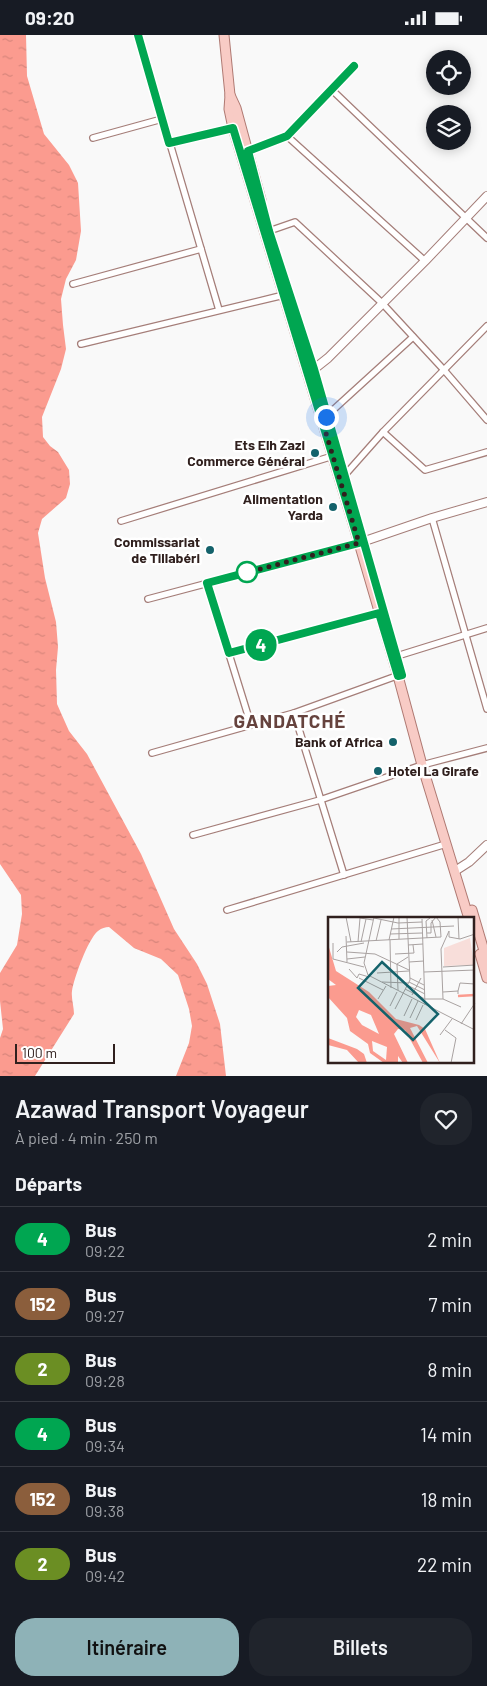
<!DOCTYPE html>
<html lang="fr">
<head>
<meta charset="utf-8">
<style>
	:root { --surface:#171b24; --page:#20242c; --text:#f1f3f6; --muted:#9ea1a6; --line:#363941; --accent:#8eb2b7 }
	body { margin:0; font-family:Barlow,sans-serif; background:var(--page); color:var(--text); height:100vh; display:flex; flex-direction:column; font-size:19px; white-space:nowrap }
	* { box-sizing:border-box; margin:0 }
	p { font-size:16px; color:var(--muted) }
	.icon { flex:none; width:28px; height:28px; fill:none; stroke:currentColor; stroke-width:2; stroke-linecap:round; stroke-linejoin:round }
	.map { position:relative; height:1041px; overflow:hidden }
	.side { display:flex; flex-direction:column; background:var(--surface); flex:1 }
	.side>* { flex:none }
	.badge { padding:0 10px; border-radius:16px; font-size:18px; line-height:32px }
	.controls { position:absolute; left:426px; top:15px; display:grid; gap:10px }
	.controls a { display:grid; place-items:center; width:45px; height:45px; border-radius:50%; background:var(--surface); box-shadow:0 2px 12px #0003; font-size:25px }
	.scale { position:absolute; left:15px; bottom:12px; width:100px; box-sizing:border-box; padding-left:5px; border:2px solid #30201e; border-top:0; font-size:14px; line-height:18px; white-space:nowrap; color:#30201e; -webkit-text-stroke:4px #fff; paint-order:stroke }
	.you { position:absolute; width:25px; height:25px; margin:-12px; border:4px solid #fff; border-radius:50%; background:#1a73e8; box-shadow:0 0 0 8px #1a73e833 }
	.map>.badge { position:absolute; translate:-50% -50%; box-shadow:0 0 0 2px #fff }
	h2 { padding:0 15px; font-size:19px; line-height:45px }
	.round { display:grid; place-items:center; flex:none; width:52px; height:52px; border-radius:20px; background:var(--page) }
	.summary { display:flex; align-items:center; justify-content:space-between; height:85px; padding:0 15px }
	h1 { font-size:24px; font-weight:600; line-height:38px }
	.button { display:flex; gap:10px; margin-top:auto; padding:10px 15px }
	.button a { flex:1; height:58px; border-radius:20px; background:var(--accent); color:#111; font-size:20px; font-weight:600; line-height:58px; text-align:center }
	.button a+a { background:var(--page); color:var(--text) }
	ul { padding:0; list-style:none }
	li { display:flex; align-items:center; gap:15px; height:65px; padding:0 15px; border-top:1px solid var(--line) }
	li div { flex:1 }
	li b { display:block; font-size:19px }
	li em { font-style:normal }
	li .badge { min-width:55px; font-weight:700; text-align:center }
	.status { display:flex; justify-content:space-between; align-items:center; height:35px; padding:0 25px; background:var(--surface); direction:ltr }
	.status svg { height:14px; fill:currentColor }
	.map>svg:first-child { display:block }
</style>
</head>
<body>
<div class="status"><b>09:20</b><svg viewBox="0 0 49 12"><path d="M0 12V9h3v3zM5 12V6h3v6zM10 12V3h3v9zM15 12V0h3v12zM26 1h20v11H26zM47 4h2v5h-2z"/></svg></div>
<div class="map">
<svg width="487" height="1041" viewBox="0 0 487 1041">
	<defs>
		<pattern id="water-ripples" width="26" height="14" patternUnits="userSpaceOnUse" patternTransform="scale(1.25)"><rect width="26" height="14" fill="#fb9b8f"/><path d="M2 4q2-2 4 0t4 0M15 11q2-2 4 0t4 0" fill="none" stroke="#d7857b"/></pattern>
	</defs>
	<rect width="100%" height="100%" fill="#f9f9f9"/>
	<path fill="url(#water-ripples)" d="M 0,0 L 26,0 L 27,41 L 44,99 L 69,130 L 78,148 L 81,196 L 76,225 L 66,244 L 61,264 L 63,290 L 66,314 L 61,334 L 42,382 L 43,402 L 50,411 L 58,417 L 69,435 L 70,449 L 66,463 L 42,484 L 38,498 L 45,543 L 56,587 L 58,612 L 56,635 L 57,669 L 69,696 L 87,719 L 141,819 L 174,894 L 197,929 L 207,949 L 220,989 L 226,1041 L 176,1041 L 189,1008 L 192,991 L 189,974 L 178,940 L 161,924 L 134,913 L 109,892 C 105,892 102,893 98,896 C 88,904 74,943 72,956 C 71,963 74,972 74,979 L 35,1041 L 0,1041 L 0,1003 L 3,994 L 0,966 L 0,938 L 17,910 L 22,879 L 21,860 L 0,829 Z"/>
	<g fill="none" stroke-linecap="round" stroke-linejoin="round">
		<g stroke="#a57e79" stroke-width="8">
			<g id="minor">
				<polyline points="138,0 219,275"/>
				<polyline points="331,54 487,203"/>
				<polyline points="287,101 425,226"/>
				<polyline points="93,103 162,84"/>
				<polyline points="169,108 233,93"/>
				<polyline points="248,116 287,101 354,31"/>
				<polyline points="269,196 295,187 382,268 444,335 487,385"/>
				<polyline points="73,249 201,214"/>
				<polyline points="81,309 284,260"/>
				<polyline points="322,385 413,302"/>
				<polyline points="383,397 425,435 487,417"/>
				<polyline points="344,441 383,397 487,291"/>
				<polyline points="432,483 487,674"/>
				<polyline points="121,486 333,421"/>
				<polyline points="207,548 251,690"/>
				<polyline points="148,564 359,508"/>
				<polyline points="229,618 379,578"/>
				<polyline points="397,621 487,593"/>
				<polyline points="294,678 344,840"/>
				<polyline points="152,718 294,678 402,639"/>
				<polyline points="193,800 320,765 422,730 487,713"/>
				<polyline points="227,875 446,809"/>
			</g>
		</g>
		<g stroke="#a57e79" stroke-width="10">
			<g id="tertiary">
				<polyline points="309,338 328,323 425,226 487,161"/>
				<polyline points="359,508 432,483 487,467"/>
				<polyline points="455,836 469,827 487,810"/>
			</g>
		</g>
		<g stroke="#af7972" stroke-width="11">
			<g id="primary">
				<polyline points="224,0 230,60 229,74 233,93 359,508 398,641 422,730 469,884"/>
				<polyline points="230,60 236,73 261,165"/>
				<polyline points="472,875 487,926"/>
				<polyline points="480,919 487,943"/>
			</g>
		</g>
		<use href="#minor" stroke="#fff" stroke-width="5.5"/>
		<use href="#tertiary" stroke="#fff" stroke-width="8"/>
		<use href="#primary" stroke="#f8cbc5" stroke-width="9"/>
	</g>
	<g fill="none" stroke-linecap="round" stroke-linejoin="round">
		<g stroke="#fff" stroke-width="11">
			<polyline id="line" points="138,0 169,108 233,93 359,508 207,548 229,618 379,578 398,641 402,640 314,334 269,196 248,116 287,101 354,31"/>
		</g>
		<use href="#line" stroke="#00a651" stroke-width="8"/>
		<polyline stroke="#30201e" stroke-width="5" stroke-dasharray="0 9" points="247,537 245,538 359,508 322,385 326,382"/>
	</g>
	<g fill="#14626b" stroke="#fff" stroke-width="2">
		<circle cx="315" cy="418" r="5"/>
		<circle cx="333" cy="472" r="5"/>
		<circle cx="210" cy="515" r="5"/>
		<circle cx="393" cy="707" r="5"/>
		<circle cx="378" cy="736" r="5"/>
	</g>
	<circle fill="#fff" stroke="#00a651" stroke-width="2.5" cx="247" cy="537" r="10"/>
	<g text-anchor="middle" stroke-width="5" stroke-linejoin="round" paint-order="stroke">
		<g font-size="14" font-weight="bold" fill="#30201e" stroke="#fff" text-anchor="end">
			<text x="305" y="415">Ets Elh Zazi<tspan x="305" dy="16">Commerce Général</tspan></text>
			<text x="323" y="469">Alimentation<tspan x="323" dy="16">Yarda</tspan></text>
			<text x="200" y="512">Commissariat<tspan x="200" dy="16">de Tillabéri</tspan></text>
			<text x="383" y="712">Bank of Africa</text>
			<text x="388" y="741" text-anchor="start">Hotel La Girafe</text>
		</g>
		<g font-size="19" font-weight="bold" letter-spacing="1" fill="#66433e" stroke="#fff">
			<text x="290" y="693">GANDATCHÉ</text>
		</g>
	</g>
	<g transform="translate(328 882)">
		<rect width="146" height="146" fill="#f9f9f9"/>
		<path d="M 142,21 L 146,48 L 116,49 L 116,31 Z" fill="#f8deda"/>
		<path d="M 0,27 L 8,54 L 41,75 L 68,102 L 91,108 L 97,112 L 112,146 L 89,109 L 82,111 L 100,146 L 95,146 L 77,113 L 70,112 L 66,117 L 80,146 L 75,146 L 70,139 L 70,146 L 56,146 L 42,136 L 40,127 L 22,114 L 19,101 L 0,80 L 0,69 L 8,68 L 0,62 ZM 31,93 L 43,98 L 51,117 L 34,108 L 28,100 ZM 44,124 L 59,130 L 58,143 L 45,134 ZM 0,121 L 29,132 L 36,137 L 39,146 L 31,146 L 19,133 L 0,128 Z" fill="#fb9b8f" fill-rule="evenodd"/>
		<path fill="none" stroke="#fb9b8f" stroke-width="2.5" d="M 130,79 L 147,78"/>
		<path fill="none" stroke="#a9a2a1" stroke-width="1" d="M 18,0 L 23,25M 46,0 L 36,46 L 40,58 L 147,113M 130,0 L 131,22M 46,1 L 70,6 L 94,5M 94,2 L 97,88M 104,3 L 108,20M 63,12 L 126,9M 121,14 L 113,32 L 115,82 L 133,90M 121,14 L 121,20 L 132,22 L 147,17M 62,17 L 94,16M 18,19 L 19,45M 99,21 L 98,4 L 102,1M 71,22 L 71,0M 61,23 L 66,0M 62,23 L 63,71M 48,24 L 53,3M 19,25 L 113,20 L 112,5 L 108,0 L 103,6 L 103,16 L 99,16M 30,25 L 32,1 L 45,3M 33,25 L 38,2M 5,26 L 5,42 L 36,50M 80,28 L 95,27M 9,35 L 14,30 L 36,26M 19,35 L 47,37 L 81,53M 67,37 L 86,36 L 85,28M 19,42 L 37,40M 81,45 L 96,44M 115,50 L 147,48M 21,52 L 29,61 L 31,57 L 41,60M 96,55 L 147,53M 49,56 L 81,54M 31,61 L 55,73M 82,61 L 96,68M 54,65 L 80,66M 81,65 L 97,73M 79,68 L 97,77M 77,72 L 97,82 L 115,82M 70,73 L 69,47 L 80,40M 130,74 L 132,66 L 147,67M 115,75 L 130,74 L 130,77M 84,78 L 93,61M 50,82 L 58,69M 62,89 L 69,75M 67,92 L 82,63 L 79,0M 76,99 L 84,82M 82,101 L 90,84M 88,103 L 95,88M 133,107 L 147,86M 117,113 L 128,121 L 123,146M 112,118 L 124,102"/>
		<path fill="#14626b" fill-opacity="0.15" stroke="#14626b" stroke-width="2.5" d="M 54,45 L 110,97 L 85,123 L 30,71 Z"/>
		<rect width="146" height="146" fill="none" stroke="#30201e" stroke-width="2.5"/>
	</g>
</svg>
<div class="controls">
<a><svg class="icon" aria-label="locate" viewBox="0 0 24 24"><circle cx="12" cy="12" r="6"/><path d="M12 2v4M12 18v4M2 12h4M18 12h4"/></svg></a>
<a><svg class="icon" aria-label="layers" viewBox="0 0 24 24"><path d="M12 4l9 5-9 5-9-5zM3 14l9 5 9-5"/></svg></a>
</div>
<div class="scale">100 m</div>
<div class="you" style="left:326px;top:382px"></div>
<b class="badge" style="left:261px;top:610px;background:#00a651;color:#fff">4</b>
</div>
<section class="side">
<div class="summary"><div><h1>Azawad Transport Voyageur</h1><p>À pied · 4 min · 250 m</p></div><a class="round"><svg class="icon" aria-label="heart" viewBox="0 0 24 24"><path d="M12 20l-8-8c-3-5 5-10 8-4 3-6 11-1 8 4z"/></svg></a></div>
<h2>Départs</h2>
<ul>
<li><span class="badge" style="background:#00a651;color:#fff">4</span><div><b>Bus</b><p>09:22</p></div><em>2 min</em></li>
<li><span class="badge" style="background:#8b5e3c;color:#fff">152</span><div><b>Bus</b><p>09:27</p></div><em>7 min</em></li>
<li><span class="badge" style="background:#6b8e23;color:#fff">2</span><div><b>Bus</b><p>09:28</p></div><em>8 min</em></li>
<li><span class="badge" style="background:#00a651;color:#fff">4</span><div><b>Bus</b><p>09:34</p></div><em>14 min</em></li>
<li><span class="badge" style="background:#8b5e3c;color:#fff">152</span><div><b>Bus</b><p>09:38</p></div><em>18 min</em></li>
<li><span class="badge" style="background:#6b8e23;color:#fff">2</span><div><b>Bus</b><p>09:42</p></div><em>22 min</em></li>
</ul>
<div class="button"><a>Itinéraire</a><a>Billets</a></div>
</section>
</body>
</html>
